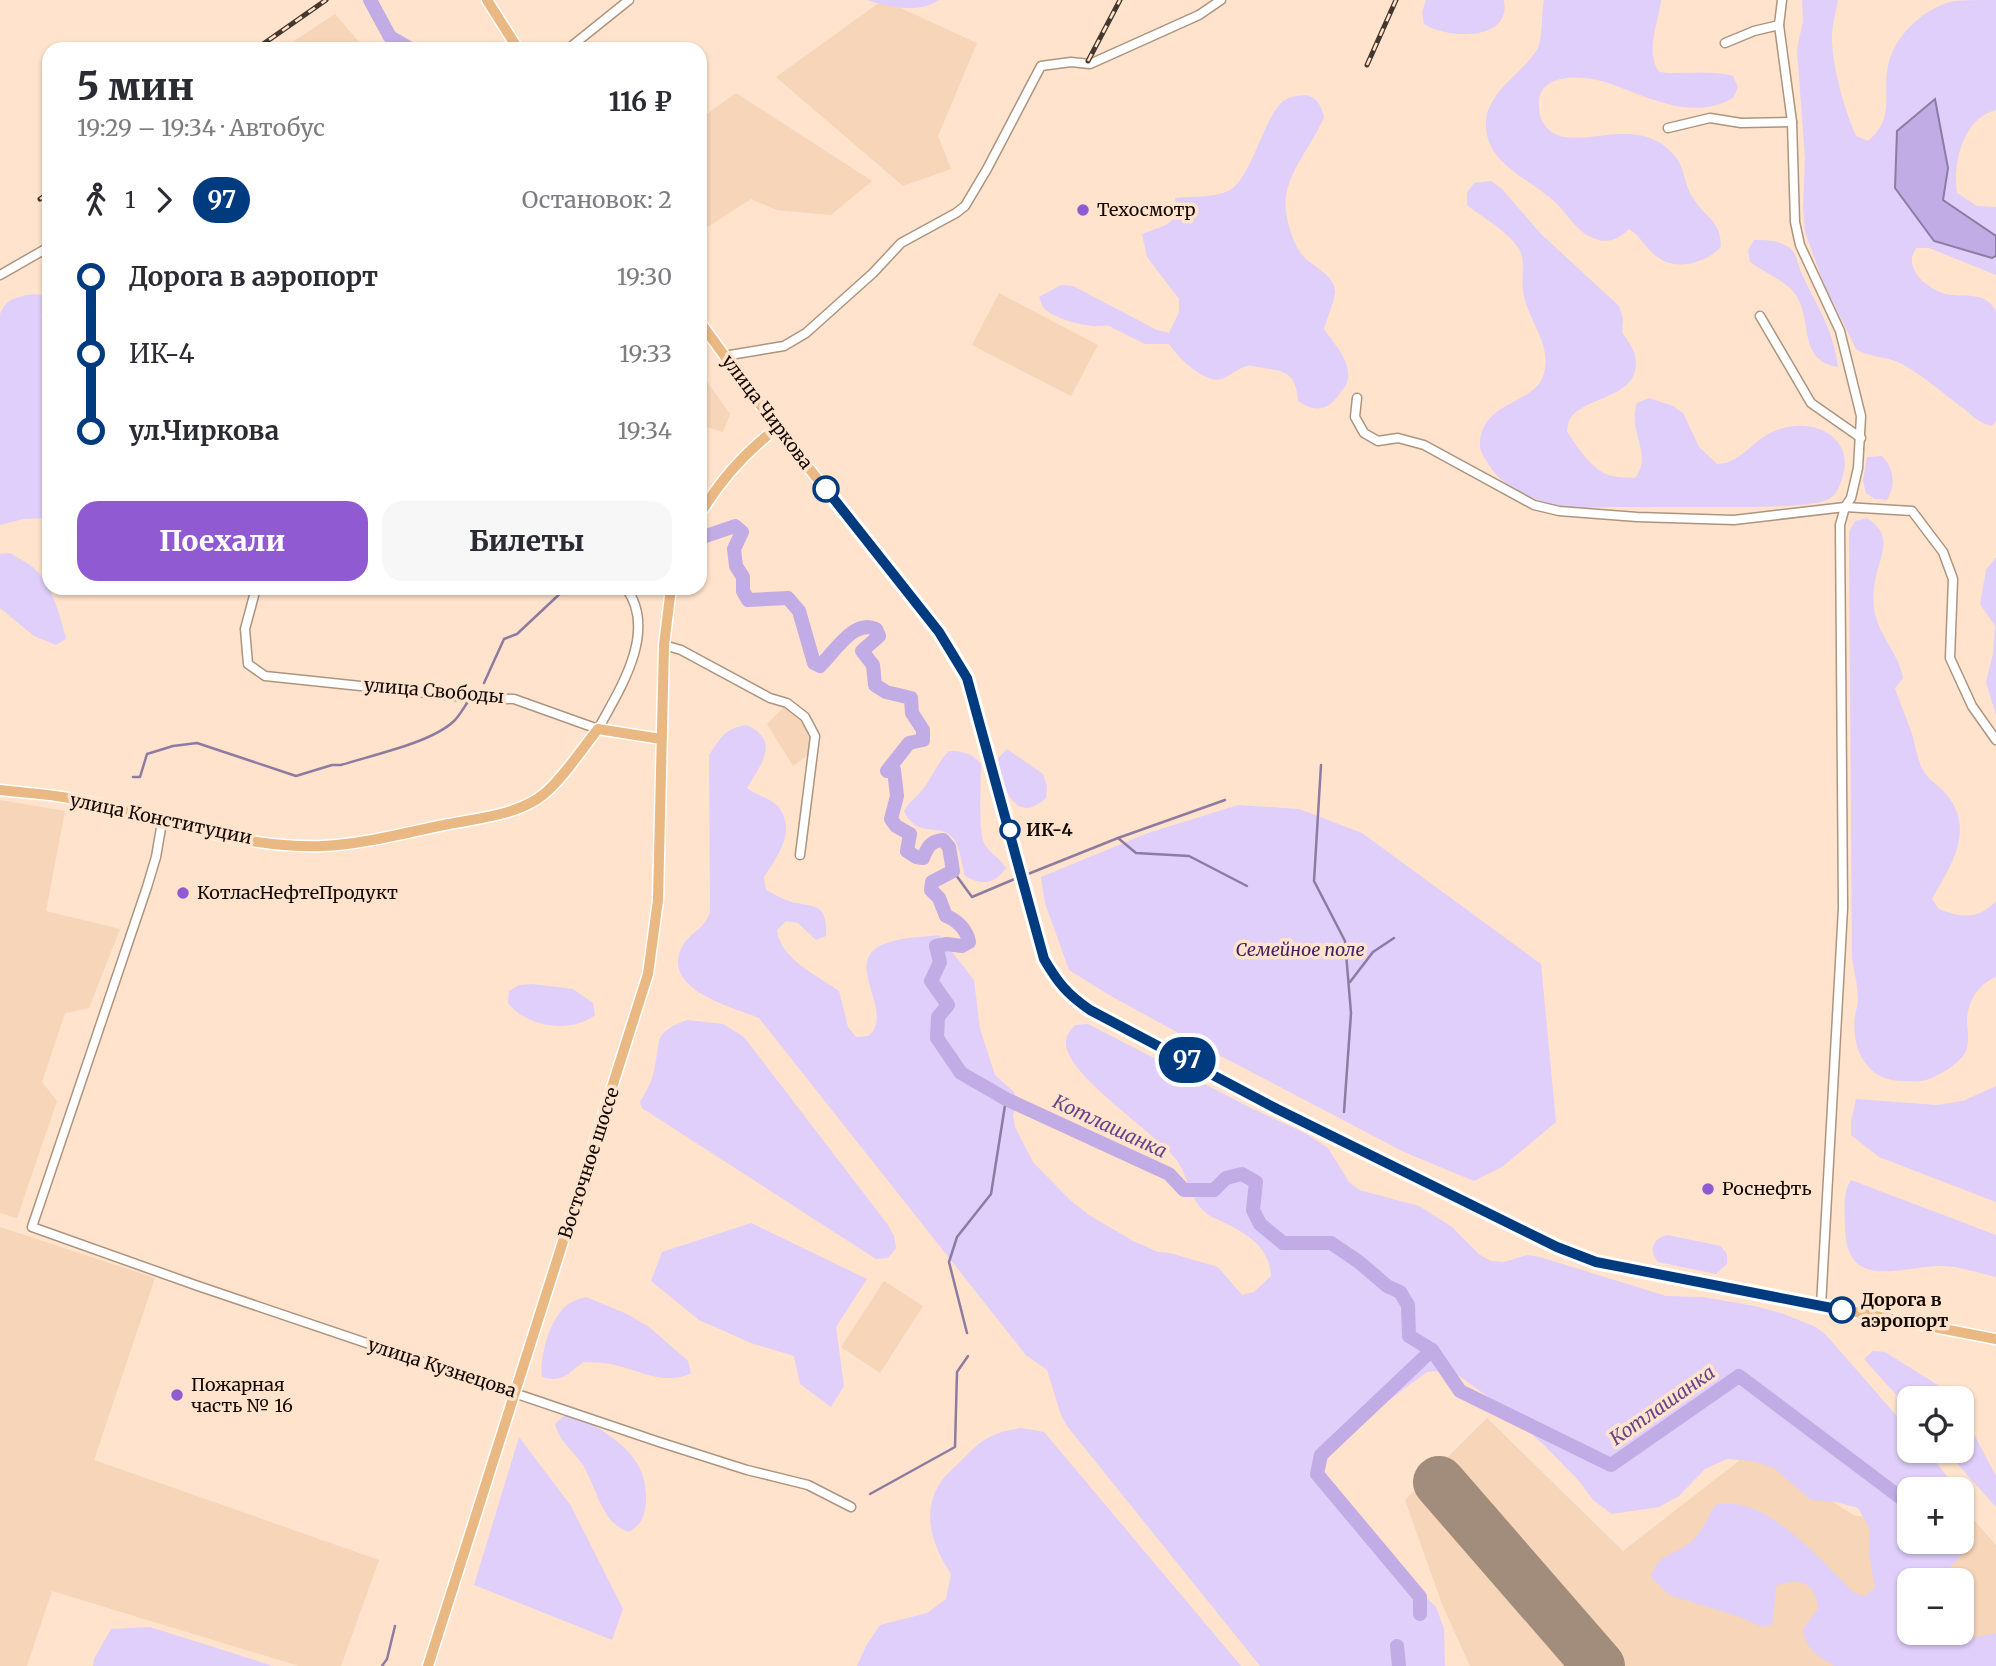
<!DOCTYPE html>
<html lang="ru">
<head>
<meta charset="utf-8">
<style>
	:root { --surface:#fff; --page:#f7f7f7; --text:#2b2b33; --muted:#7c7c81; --accent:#905ad3 }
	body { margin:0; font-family:Merriweather,serif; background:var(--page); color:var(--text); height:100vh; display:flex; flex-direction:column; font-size:26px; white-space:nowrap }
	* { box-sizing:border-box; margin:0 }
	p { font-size:23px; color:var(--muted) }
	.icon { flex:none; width:38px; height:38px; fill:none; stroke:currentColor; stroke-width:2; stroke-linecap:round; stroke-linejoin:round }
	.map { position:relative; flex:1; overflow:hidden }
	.panel { position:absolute; left:42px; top:42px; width:665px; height:553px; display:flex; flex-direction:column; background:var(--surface); border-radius:21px; box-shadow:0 2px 5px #0004 }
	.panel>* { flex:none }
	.badge { padding:0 14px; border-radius:23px; font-size:24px; line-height:46px }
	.fabs { position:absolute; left:1897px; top:1386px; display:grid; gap:14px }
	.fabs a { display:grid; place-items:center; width:77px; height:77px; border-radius:14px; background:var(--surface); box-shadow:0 2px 5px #0004; font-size:35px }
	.map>.badge { position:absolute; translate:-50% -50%; box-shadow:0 0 0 4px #fff }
	.legs { display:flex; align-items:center; gap:10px; height:77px; padding:0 35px; font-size:23px }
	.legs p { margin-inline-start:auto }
	.overview { display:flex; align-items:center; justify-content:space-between; height:119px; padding:0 35px }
	h1 { font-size:38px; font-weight:800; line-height:52px }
	.button { display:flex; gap:14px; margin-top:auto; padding:14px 35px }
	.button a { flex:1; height:80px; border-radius:21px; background:var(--accent); color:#fff; font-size:28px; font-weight:800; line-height:80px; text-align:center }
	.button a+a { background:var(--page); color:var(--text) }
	ul { padding:0 35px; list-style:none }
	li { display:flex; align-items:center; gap:24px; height:77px; font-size:26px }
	li i { display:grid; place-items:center; width:10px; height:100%; margin:0 9px; background:currentColor }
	li i::after { content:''; width:18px; height:18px; margin:-9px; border:5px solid; border-radius:50%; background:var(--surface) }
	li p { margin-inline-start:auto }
	li:first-child i { background:linear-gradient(#0000 50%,currentColor 0) }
	li:last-child i { background:linear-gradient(currentColor 50%,#0000 0) }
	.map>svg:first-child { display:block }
</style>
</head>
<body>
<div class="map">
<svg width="1996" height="1666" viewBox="0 0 1996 1666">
	<rect width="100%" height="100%" fill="#ffe3cc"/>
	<g fill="#f6d5b9" fill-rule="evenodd">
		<polygon points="883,0 977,43 938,136 951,169 903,186 776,77"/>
		<polygon points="335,14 365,49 282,49"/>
		<polygon points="736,93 872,181 831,215 777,210 751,199 700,232 700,119"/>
		<polygon points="999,293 1098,345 1071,396 972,345"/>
		<polygon points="700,372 730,414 723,432 700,425"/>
		<polygon points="784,707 790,709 812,735 809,754 793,766 767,724"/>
		<polygon points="0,800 65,811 46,911 120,929 89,1008 65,1013 42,1082 57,1101 17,1218 0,1213"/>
		<polygon points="0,1227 155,1278 94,1460 379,1560 341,1666 299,1666 52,1591 27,1666 0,1666"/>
		<polygon points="884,1281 923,1306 880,1373 841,1347"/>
		<path d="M 1487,1418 L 1623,1551 L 1753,1450 L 1855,1516 L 1909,1518 L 1909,1542 L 1962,1542 L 1963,1508 L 1996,1545 L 1996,1666 L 1470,1666 L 1442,1604 L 1405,1500 ZM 1909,1580 L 1962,1580 L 1962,1633 L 1909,1633 Z"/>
	</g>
	<g fill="#dfcffa">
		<path d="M 867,0 L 939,0 C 919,14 888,7 867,0 Z"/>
		<path d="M 1426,0 L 1504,0 C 1512,42 1447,39 1424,24 L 1422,12 Z"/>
		<path d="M 1544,0 L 1661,0 C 1658,24 1645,51 1659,72 C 1683,75 1710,69 1733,76 L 1738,87 L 1733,98 C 1693,121 1650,98 1611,84 C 1589,75 1536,70 1539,106 C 1539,116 1542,123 1549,130 C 1578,154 1636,111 1674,155 C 1685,167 1684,185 1693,198 C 1705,218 1721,220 1721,247 C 1706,263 1675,272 1656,256 C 1646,248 1640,236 1629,229 C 1619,238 1610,244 1596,239 C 1577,233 1570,217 1557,204 C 1532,179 1484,165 1486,122 C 1488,90 1525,72 1538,48 C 1543,37 1541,13 1544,0 Z"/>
		<path d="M 1802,0 L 1838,0 C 1836,11 1833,22 1832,33 C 1831,64 1844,108 1856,136 L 1868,141 C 1893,120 1884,101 1887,72 C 1891,38 1921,10 1953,1 C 1966,0 1983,0 1996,0 L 1996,110 C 1964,117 1952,163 1957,193 L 1977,206 L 1996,207 L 1996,275 L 1929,248 L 1916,248 C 1915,251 1912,255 1912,258 C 1910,275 1931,290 1945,294 C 1963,298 1985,290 1996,311 L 1996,420 L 1992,426 C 1977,423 1972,414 1960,406 C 1942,392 1922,375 1902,364 C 1887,356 1870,358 1856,349 L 1823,282 L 1805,232 L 1803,207 L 1805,158 L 1797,50 L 1803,21 Z"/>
		<path d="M 1305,95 C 1317,97 1321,105 1324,117 C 1313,144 1292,165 1286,195 C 1283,212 1292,243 1303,256 C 1313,267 1335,275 1335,292 C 1334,303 1327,318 1324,329 C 1332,341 1348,358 1348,373 C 1349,382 1345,387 1340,393 C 1328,411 1316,413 1298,401 C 1296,375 1288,371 1263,368 C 1259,368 1251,365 1247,366 C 1234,369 1226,383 1211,379 C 1194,373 1179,358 1169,344 L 1145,344 L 1107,325 C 1094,330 1053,319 1044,308 C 1041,305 1041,300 1039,297 L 1061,285 L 1073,286 L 1157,330 L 1169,333 L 1179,312 L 1179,299 L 1147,257 L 1142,234 L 1166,225 L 1175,218 L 1175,198 C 1191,196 1214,198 1228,191 C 1250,181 1262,124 1280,104 C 1286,97 1296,96 1305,95 Z"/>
		<path d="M 1491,181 L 1502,189 L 1541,234 L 1619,306 L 1623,319 L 1622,332 C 1626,339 1634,348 1635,356 C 1643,397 1590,395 1572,416 C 1568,420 1568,425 1567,431 C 1576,446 1593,472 1612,476 C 1619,478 1628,477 1635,478 C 1654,453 1627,434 1637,403 L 1649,398 L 1673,406 L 1683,413 L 1699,447 L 1717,464 C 1739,464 1751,443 1770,433 C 1790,423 1817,422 1834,438 C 1849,453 1846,469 1839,487 C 1837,491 1834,496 1829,499 C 1816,507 1754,507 1735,507 C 1698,507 1661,507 1624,507 C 1603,507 1581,509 1561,506 C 1535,502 1503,488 1489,465 C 1484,457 1479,451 1480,441 C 1484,401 1535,403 1543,376 C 1554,344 1526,320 1523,290 C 1521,278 1526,260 1519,249 C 1508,231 1483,218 1467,205 L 1467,193 L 1474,183 Z"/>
		<path d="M 1754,240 C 1766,240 1781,240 1791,249 C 1797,255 1798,266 1802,274 C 1818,309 1833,328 1838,367 C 1794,360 1816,314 1791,289 C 1780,279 1763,271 1750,262 L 1748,250 Z"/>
		<path d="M 32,294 L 45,295 L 47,307 L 41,317 L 49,326 L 49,518 L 23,519 L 0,525 L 0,314 C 7,298 15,298 32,294 Z"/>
		<path d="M 1882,456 C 1894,469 1896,484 1887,500 L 1875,499 L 1866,493 L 1863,481 L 1867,457 Z"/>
		<path d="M 1867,518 C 1895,536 1880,555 1875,581 C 1873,589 1873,600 1874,608 C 1877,634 1899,653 1903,678 L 1895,688 C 1900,704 1907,719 1912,734 C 1915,745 1917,756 1921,766 C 1926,779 1938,784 1946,794 C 1976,829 1951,866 1932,899 L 1939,909 C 1961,918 1979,920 1996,901 L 1996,977 C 1979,983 1968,1001 1967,1019 C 1967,1030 1970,1040 1966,1051 C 1960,1064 1936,1078 1922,1081 C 1916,1082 1907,1081 1901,1081 C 1865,1080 1851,1047 1855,1015 C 1856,1010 1858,1005 1858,1000 C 1858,985 1854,971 1852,957 L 1849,544 L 1849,532 L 1855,521 Z"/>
		<path d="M 10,553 C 19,559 31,564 38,572 C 54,591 60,616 66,639 L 56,645 L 34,636 L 0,608 L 0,554 Z"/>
		<polygon points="1996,557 1996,715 1986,682 1993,654 1995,626 1980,604 1986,570"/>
		<path d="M 746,725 C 782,740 760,766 747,788 C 757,796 772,798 780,809 C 796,833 776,858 764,877 L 766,890 C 773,893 780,898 786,900 C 809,909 828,898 826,936 L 816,940 L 798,923 L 786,921 L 777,930 C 780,959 817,975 839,991 L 848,1027 L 856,1037 L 868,1036 C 871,1033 874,1031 875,1027 C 886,1000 841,956 890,942 C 905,937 923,937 939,935 L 974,980 L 980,1029 L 995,1075 L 1014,1092 L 1016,1104 L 1013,1115 L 1015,1127 L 1033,1162 L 1070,1200 L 1089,1215 L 1133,1241 L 1158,1252 L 1170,1253 L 1218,1267 L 1242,1295 L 1254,1292 L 1271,1276 C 1269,1247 1249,1235 1225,1223 C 1219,1220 1211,1217 1206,1213 C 1189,1199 1188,1174 1175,1158 C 1153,1131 1066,1075 1066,1043 C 1066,1035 1070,1031 1075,1025 L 1088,1024 L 1255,1110 L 1305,1133 L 1328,1148 L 1349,1182 L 1359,1190 L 1419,1206 L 1452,1227 L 1480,1255 L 1491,1261 L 1504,1262 L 1527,1255 L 1540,1257 L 1666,1296 L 1703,1297 L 1755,1306 L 1781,1313 L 1816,1327 L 1826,1335 L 1909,1430 L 1909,1451 L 1927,1451 L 1957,1489 L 1909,1489 L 1909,1542 L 1962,1542 L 1962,1495 C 1967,1502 1968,1509 1970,1517 C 1979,1543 1958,1558 1942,1576 L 1941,1580 L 1909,1580 L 1909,1633 L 1955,1633 L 1965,1640 L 1996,1633 L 1996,1666 L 1834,1666 C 1817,1655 1806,1650 1803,1629 L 1818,1609 C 1817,1583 1799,1576 1776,1586 L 1773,1624 L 1762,1627 L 1740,1617 L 1669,1595 L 1651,1577 C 1659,1550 1679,1556 1695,1538 C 1703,1529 1709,1516 1715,1505 C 1765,1492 1821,1561 1854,1593 L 1865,1596 L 1875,1588 L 1869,1553 L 1870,1529 L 1858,1508 L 1836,1502 L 1811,1500 L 1774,1468 L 1752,1461 L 1727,1459 L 1705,1469 L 1679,1496 L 1659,1507 L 1612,1514 L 1593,1500 L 1579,1481 L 1545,1446 L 1491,1399 L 1451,1370 L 1427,1372 L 1354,1426 L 1336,1443 L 1321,1462 L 1323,1485 L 1383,1555 L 1436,1607 L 1444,1629 L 1445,1666 L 1260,1666 L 1067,1426 L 1061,1415 L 1047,1370 L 1026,1355 L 759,1018 C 732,1007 658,989 683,945 C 692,931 704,930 710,912 L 709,755 C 721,738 724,729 746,725 Z"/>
		<path d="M 1007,749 L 1043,774 L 1047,786 L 1046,798 C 1013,828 1002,783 998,758 Z"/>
		<path d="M 949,751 C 964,751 971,753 981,764 C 981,781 978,830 984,843 C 989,853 1000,858 1006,868 C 995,884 982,886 965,876 C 962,865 960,848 954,839 C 939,821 917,840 904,811 C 909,802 913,800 919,794 C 931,781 936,764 949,751 Z"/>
		<polygon points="1238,805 1299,809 1362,833 1541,964 1556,1122 1502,1167 1474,1181 1404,1152 1215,1053 1109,995 1069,970 1045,903 1041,877 1148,833"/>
		<path d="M 532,984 L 573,989 L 593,1003 L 595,1015 C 571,1034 526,1027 508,1003 L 509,991 L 519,985 Z"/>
		<path d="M 687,1020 L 723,1024 L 744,1037 L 888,1225 L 894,1236 L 896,1248 L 888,1258 L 876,1259 L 642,1108 L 640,1102 C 645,1093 652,1082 654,1071 C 662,1039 651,1034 687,1020 Z"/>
		<polygon points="1996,1086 1996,1202 1879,1157 1851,1135 1851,1122 1856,1099 1937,1105 1963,1101"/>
		<path d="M 1851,1180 L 1996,1235 L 1996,1277 C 1978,1273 1956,1265 1938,1266 C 1896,1268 1846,1290 1845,1227 C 1845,1210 1842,1194 1851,1180 Z"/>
		<polygon points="751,1223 867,1279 836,1327 844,1386 831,1407 800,1384 794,1356 751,1343 699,1320 651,1281 662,1252"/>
		<path d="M 1667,1235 L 1721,1246 L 1727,1254 L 1727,1264 L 1716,1274 L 1658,1262 C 1648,1251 1653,1238 1667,1235 Z"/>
		<path d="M 586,1297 L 627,1314 L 649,1327 L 688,1361 L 691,1373 C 666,1387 636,1369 611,1364 C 602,1362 592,1363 583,1362 C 568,1374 562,1383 542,1377 C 539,1357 550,1319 566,1306 C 572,1301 578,1299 586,1297 Z"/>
		<polygon points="1873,1351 1885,1352 1949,1392 1954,1398 1909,1398 1909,1409 1864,1359"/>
		<polygon points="1962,1412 1996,1476 1996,1507 1946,1451 1962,1451"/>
		<path d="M 576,1413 C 611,1438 648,1453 646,1501 C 645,1516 642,1524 629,1532 C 601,1523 597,1488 583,1465 C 573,1450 560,1443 555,1424 L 564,1416 Z"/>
		<path d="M 1021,1428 L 1044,1432 L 1241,1666 L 857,1666 L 866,1646 L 880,1625 L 927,1613 L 946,1599 L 951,1574 C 933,1547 920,1512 941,1482 C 945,1475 954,1468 960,1462 C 981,1440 990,1433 1021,1428 Z"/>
		<polygon points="519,1437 571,1506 623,1609 612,1640 474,1585"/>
		<polygon points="150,1627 273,1666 93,1666 94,1659 111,1629"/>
	</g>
	<polygon fill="#c2ace5" stroke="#8d7ba1" stroke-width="2" points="1935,99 1948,168 1943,200 1996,236 1996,256 1992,258 1934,241 1895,188 1897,131"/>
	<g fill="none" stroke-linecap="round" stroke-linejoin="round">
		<g stroke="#8d7ba1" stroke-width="2.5">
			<polyline points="484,683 504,639 517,634 566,588"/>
			<polyline points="1321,765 1314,881 1345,941 1351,1013 1344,1112"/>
			<path d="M 133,777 L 140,777 L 147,754 L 173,746 L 197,743 L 296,776 L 332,765 L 341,765 C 372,755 431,743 454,721 C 459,716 463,709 467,703"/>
			<polyline points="1118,838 1136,853 1189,856 1247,886"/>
			<polyline points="953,871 972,897 1017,878"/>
			<polyline points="1023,876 1118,838 1225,800"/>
			<polyline points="1350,982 1373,952 1394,938"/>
			<polyline points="967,1333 949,1262 957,1237 991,1194 1006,1099"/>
			<polyline points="870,1494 955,1447 957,1372 968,1356"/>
			<polyline points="382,1666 387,1659 395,1626"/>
		</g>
		<g stroke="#c2ace5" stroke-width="14">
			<polyline points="370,0 390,37 411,49"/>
			<path d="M 700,535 L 703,537 L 735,526 L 742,532 L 734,549 L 736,566 L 743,577 L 743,591 L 748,600 L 788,598 L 799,611 L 814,663 L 820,666 C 835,651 854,619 876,629 L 879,636 L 862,651 L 873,665 L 875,685 L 886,692 L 911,698 L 912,713 L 923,730 L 923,740 L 909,743 L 887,771 L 894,770 L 897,796 L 891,819 L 896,826 L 910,834 L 907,851 L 916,857 L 923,858 C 928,846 931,841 943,840 L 949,847 L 953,871 L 932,882 L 931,890 L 939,898 L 946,916 C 957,920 967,930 969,942 L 962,946 L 947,944 L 936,946 L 940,962 L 931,981 L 948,1005 L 938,1017 L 937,1038 L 961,1073 L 1006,1099 L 1169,1174 L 1184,1190 L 1214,1190 L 1226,1178 L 1242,1174 L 1256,1182 L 1253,1210 L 1260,1224 L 1283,1243 L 1331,1243 L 1359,1262 L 1387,1286 L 1400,1292 L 1408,1305 L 1409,1336 L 1432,1350 L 1460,1391 L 1611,1465 L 1739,1376 L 1909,1504"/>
			<polyline points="1420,1614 1420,1597 1317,1474 1321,1455 1432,1350"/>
			<polyline points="1397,1646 1399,1666"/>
		</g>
		<polyline stroke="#a28d7c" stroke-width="52" points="1439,1482 1599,1666"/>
		<g stroke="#ae947e" stroke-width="11">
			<g id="minor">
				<polyline points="1782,0 1779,25 1792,122 1795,222 1800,245 1840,331 1861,416 1858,468 1851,498 1845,507 1840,525 1843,908 1821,1306"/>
				<polyline points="1725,43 1754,31 1779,25"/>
				<polyline points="568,49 629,0"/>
				<polyline points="1668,128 1710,118 1741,123 1792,122"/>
				<polyline points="0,275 49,247"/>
				<polyline points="1760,316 1811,403 1861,438"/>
				<polyline points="724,356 784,346 806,333 873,273 901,243 956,213 965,206 987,169 1041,66 1071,62 1090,64 1199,15 1221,0"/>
				<polyline points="1357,398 1355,417 1364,433 1378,441 1398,438 1424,445 1534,505 1559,511 1637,517 1734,520 1845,507 1912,511 1943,552 1953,579 1950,658 1972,706 1996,740"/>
				<path d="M 256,588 L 245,629 L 248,664 L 265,676 L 475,698 L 514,699 L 598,729 C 620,689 658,631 626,588"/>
				<polyline points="664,645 681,650 770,698 787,703 805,717 815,736 800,855"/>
				<polyline points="162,822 156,857 147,887 32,1227 198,1286 659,1442 747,1470 808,1485 851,1507"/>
			</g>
		</g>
		<g stroke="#fff" stroke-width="13">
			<g id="major">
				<polyline points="487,0 518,49"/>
				<path d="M 700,322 L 777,428 L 939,632 L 967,678 L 1044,959 C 1058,983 1067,994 1090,1010 L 1277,1109 L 1557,1247 L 1596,1262 L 1996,1339"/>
				<path d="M 700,514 C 721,479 745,452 777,428"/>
				<path d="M 0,790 C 24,793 50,794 74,799 C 156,816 238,849 323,846 C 365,844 408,832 449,824 C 480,818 518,815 544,794 C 565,776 581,750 598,729 L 661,739"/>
				<polyline points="428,1666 648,974 658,900 664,645 671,588"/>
			</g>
		</g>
		<use href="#minor" stroke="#fff" stroke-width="8"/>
		<use href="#major" stroke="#eab882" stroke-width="10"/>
		<g stroke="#44372d" stroke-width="5">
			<g id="rail">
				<polyline points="256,49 326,0"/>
				<polyline points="1088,61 1120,0"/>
				<polyline points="1367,65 1396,0"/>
				<polyline points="40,199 49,193"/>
			</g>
		</g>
		<use href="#rail" stroke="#ffe3cc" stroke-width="2.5" stroke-dasharray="8" stroke-linecap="butt"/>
	</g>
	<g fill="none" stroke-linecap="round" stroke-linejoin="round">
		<g stroke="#fff" stroke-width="16">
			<path id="line-1" d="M 826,489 L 939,632 L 967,678 L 1044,959 C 1058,983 1067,994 1090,1010 L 1277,1109 L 1557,1247 L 1596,1262 L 1842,1310"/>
		</g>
		<use href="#line-1" stroke="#003b80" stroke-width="10"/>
	</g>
	<g fill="#905ad3" stroke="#ffe3cc" stroke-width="2.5">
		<circle cx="1083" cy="210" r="7"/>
		<circle cx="183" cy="893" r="7"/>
		<circle cx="1708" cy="1189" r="7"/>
		<circle cx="177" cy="1395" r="7"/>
	</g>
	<g fill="#fff" stroke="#003b80" stroke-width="3.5">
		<circle cx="826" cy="489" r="12"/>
		<circle cx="1010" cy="830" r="9"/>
		<circle cx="1842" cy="1310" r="12"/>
	</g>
	<g text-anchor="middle" stroke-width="7" stroke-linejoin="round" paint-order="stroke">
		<g font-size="18" fill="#120903" stroke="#ffe3cc" text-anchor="start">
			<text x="1097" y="216">Техосмотр</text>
			<text x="197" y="899">КотласНефтеПродукт</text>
			<text x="1722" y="1195">Роснефть</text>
			<text x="191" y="1391">Пожарная<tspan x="191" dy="21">часть № 16</tspan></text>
		</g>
		<g font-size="18" fill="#120903" stroke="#ffe3cc">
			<text transform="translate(767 412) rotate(53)" y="6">улица Чиркова</text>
			<text transform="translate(434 691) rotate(5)" y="6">улица Свободы</text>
			<text transform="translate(161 819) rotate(12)" y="6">улица Конституции</text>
			<text transform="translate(589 1163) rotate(-72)" y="6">Восточное шоссе</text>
			<text transform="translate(442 1368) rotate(18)" y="6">улица Кузнецова</text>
		</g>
		<g font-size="18" font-weight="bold" fill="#120903" stroke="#ffe3cc" text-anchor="start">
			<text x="1026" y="836">ИК-4</text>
			<text x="1861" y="1306">Дорога в<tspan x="1861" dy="21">аэропорт</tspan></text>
		</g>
		<g font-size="18" font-style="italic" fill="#422366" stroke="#ffe3cc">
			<text x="1300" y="956">Семейное поле</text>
		</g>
		<g font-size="19" font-style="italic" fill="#64468c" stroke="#ffe3cc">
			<text transform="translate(1110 1126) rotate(25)" y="7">Котлашанка</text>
			<text transform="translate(1662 1405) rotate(-35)" y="7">Котлашанка</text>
		</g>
	</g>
</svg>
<div class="fabs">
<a><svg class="icon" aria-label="locate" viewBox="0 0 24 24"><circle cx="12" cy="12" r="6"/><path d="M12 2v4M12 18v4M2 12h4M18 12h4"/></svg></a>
<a>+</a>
<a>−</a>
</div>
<b class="badge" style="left:1187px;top:1060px;background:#003b80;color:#fff">97</b>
<section class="panel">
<div class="overview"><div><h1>5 мин</h1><p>19:29 – 19:34 · Автобус</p></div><b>116 ₽</b></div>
<div class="legs"><svg class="icon" aria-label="walk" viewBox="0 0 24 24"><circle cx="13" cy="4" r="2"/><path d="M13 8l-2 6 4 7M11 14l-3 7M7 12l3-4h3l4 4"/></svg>1<svg class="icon" aria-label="forward" viewBox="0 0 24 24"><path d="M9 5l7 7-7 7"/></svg><b class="badge" style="background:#003b80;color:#fff">97</b><p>Остановок: 2</p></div>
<ul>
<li><i style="color:#003b80"></i><b>Дорога в аэропорт</b><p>19:30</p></li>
<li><i style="color:#003b80"></i><span>ИК-4</span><p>19:33</p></li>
<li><i style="color:#003b80"></i><b>ул.Чиркова</b><p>19:34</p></li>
</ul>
<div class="button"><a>Поехали</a><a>Билеты</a></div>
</section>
</div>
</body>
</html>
